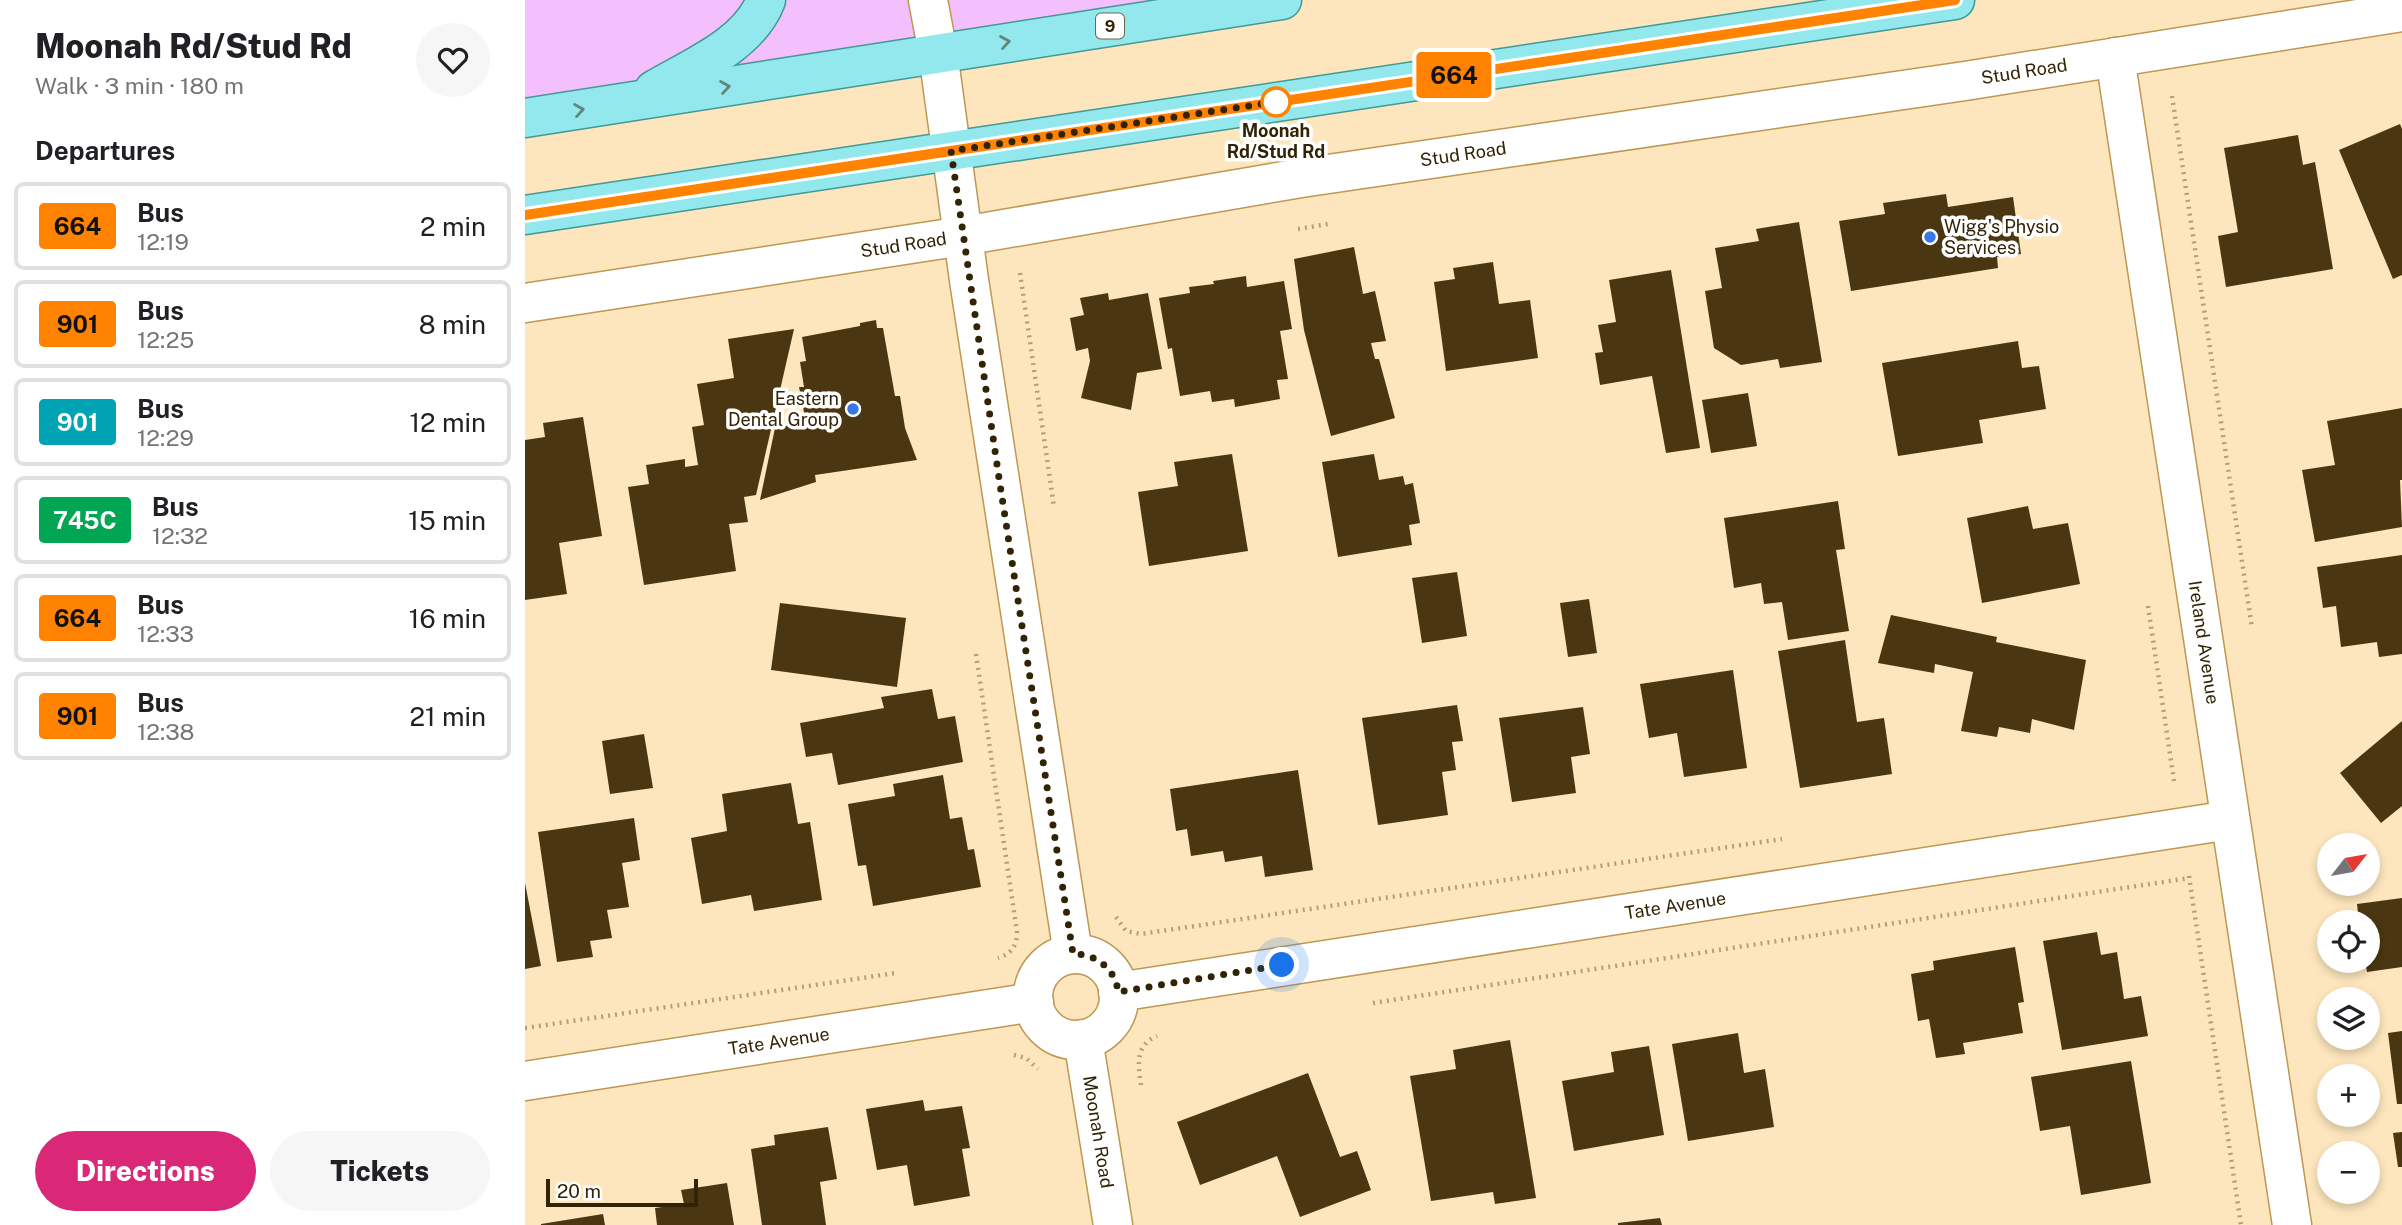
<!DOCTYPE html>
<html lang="en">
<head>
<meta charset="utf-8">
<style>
	:root { --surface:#fff; --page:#f6f6f6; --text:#202124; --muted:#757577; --line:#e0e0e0; --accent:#db2777 }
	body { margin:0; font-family:"Public Sans",sans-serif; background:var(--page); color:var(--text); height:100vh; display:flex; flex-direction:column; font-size:26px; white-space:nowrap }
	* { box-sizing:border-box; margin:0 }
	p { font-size:23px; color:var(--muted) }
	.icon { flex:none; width:38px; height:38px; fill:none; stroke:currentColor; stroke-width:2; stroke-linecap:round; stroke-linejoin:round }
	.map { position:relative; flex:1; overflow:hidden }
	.side { display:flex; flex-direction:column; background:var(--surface); width:525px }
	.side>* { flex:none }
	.badge { padding:0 14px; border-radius:5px; font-size:24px; line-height:46px }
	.needle { width:46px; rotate:59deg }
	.fabs { position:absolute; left:1792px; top:833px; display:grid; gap:14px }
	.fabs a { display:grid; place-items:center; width:63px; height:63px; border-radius:50%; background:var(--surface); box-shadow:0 4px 10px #0003; font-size:35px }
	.scale { position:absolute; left:21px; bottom:18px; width:152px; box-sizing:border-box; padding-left:7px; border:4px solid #322305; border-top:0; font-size:19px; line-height:24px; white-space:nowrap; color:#322305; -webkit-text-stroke:5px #fff; paint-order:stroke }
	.you { position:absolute; width:35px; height:35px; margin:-18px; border:5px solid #fff; border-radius:50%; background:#1a73e8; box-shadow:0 0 0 10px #1a73e833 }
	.map>.badge { position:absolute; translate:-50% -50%; box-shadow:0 0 0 4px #fff }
	h2 { padding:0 35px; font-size:26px; line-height:63px }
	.round { display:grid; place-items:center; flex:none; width:74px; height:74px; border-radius:37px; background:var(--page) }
	.headline { display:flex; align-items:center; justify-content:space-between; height:119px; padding:0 35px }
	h1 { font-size:33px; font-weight:800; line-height:52px }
	.action { display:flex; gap:14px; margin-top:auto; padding:14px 35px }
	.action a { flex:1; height:80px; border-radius:42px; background:var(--accent); color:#fff; font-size:28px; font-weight:800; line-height:80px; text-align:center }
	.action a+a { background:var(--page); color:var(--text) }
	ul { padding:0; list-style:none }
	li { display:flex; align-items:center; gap:21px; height:88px; margin:0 14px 10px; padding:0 21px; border:4px solid var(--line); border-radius:10px }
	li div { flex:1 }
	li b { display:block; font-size:26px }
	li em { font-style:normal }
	li .badge { min-width:77px; font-weight:700; text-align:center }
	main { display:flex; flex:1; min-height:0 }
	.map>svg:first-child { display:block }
</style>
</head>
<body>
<main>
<section class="side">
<div class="headline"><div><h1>Moonah Rd/Stud Rd</h1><p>Walk · 3 min · 180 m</p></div><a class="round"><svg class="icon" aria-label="heart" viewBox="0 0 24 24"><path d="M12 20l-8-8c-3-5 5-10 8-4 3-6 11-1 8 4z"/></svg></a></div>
<h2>Departures</h2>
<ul>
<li><span class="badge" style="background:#ff8200;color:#111">664</span><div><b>Bus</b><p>12:19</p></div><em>2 min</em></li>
<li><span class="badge" style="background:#ff8200;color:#111">901</span><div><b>Bus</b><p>12:25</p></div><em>8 min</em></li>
<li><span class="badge" style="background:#00a3b4;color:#fff">901</span><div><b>Bus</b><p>12:29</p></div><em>12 min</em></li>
<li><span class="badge" style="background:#00a651;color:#fff">745C</span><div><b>Bus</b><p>12:32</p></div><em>15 min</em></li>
<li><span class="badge" style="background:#ff8200;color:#111">664</span><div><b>Bus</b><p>12:33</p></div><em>16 min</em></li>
<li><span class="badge" style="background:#ff8200;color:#111">901</span><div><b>Bus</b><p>12:38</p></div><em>21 min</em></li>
</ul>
<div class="action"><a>Directions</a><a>Tickets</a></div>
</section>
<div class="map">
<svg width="1877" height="1225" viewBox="0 0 1877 1225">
	<rect width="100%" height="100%" fill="#fde6bd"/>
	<polygon fill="#f4bffd" points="0,0 757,0 0,118"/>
	<g fill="#4a3711">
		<polygon points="1875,124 1877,129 1877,275 1868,279 1814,150"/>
		<polygon points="1773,135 1778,165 1790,162 1808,269 1701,287 1693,236 1713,232 1699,148"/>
		<polygon points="1421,194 1423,207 1488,197 1496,254 1472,257 1473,268 1326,291 1314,221 1360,214 1358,203"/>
		<polygon points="1274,222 1297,362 1255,368 1253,359 1216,365 1189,348 1180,291 1197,288 1190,248 1234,241 1231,229"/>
		<polygon points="829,247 838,294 850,291 861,341 846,343 850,359 854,359 870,418 806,436 779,330 769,259"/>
		<polygon points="968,262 974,304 1005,300 1013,358 921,371 909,282 930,279 928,268"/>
		<polygon points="1146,270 1175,448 1141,453 1127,376 1075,385 1070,353 1078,352 1073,325 1091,322 1084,280"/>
		<polygon points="721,276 722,287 759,281 767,329 755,331 763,379 752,380 755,399 710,407 709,399 687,402 685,391 655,396 647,348 643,349 634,298 665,293 664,287 689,284 688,281"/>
		<polygon points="583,293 584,300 623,293 637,369 612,373 606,410 556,398 565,361 563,348 551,351 545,318 559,315 555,298"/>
		<polygon points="351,320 352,328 358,328 370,396 375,396 380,428 392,460 290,475 291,482 235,500 250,428 281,422 274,387 279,387 275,362 281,361 277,337 335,326 335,323"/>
		<polygon points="269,329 231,495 219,497 223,522 204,524 211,571 119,585 103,487 124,484 121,465 160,459 160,467 173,465 167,427 179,425 172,384 209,378 203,339"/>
		<polygon points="1493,341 1497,368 1514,366 1521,409 1454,420 1458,443 1373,456 1357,363"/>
		<polygon points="1223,393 1232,446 1186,453 1177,400"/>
		<polygon points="1877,408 1877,480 1875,480 1877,527 1790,542 1777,470 1810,465 1802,421"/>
		<polygon points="58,417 77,536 34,543 42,594 0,600 0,440 20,437 18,423"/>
		<polygon points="707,454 723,551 624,566 613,492 653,486 649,462"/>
		<polygon points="849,454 854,480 878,476 880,485 888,483 895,523 884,525 887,545 813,557 797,462"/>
		<polygon points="1313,501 1320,549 1311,550 1324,631 1263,640 1257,602 1239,604 1236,583 1209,588 1199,518"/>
		<polygon points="1503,506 1508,529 1543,523 1555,584 1457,603 1442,518"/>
		<polygon points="1877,555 1877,654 1854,657 1852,642 1816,647 1811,606 1798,608 1792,567"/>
		<polygon points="932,572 942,636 897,643 887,578"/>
		<polygon points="1064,599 1072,653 1043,657 1035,603"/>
		<polygon points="255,603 381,618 372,687 246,670"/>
		<polygon points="1366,615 1472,637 1471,642 1561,660 1549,730 1507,719 1505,733 1474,727 1472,737 1436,731 1448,672 1410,664 1409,673 1353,663"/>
		<polygon points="1320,640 1332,722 1359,718 1367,774 1275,788 1253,651"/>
		<polygon points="1208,670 1222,768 1159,777 1152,733 1124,738 1115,684"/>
		<polygon points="407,689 413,719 430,716 438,762 313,785 307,753 281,757 275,723 359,708 356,697"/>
		<polygon points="932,705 938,741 927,742 931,770 917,772 923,815 853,825 837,718"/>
		<polygon points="1058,707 1065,754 1046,757 1051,793 987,802 974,718"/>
		<polygon points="1877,721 1877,806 1856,823 1815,773"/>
		<polygon points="119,734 128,788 85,794 77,741"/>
		<polygon points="773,770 788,870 740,877 737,856 700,862 698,851 666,856 662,829 651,831 645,789"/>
		<polygon points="418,775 425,819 437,817 443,850 449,849 456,887 348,906 341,865 333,866 323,804 370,796 368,784"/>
		<polygon points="266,783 273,824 285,822 297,900 229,911 226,895 177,904 166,838 202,831 197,794"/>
		<polygon points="109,818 115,860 97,863 104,907 82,910 87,938 65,941 68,957 32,962 13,832"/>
		<polygon points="0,883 16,966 0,969"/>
		<polygon points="1877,898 1877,967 1842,972 1840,961 1843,961 1843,922 1834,922 1832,904"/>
		<polygon points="1572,932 1576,955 1592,952 1599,999 1616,996 1623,1036 1537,1050 1518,941"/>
		<polygon points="1490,947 1499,1002 1493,1003 1498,1033 1438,1043 1440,1054 1411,1058 1404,1019 1393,1021 1386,974 1409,970 1408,961"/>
		<polygon points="1877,1031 1877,1104 1872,1104 1863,1033"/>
		<polygon points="1213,1033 1219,1073 1240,1069 1249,1127 1163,1141 1147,1044"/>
		<polygon points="985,1040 1011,1198 970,1204 968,1192 906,1201 885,1076 931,1069 928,1050"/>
		<polygon points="1124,1046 1139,1135 1049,1151 1037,1081 1089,1072 1086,1052"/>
		<polygon points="1606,1061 1626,1183 1556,1195 1545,1126 1515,1131 1506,1077"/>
		<polygon points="783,1073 815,1157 832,1151 846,1190 775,1217 752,1156 675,1185 652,1122"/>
		<polygon points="398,1100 400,1111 437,1106 445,1148 437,1149 445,1196 389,1206 382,1165 352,1170 341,1109"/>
		<polygon points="303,1127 312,1179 295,1182 301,1225 237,1225 226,1149 250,1145 249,1135"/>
		<polygon points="1877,1132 1877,1167 1873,1167 1868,1133"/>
		<polygon points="202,1183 209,1225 132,1225 130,1208 159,1204 156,1190"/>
		<polygon points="78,1214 80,1225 16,1225 16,1224"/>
		<polygon points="1135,1218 1137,1225 1093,1225 1093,1223"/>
	</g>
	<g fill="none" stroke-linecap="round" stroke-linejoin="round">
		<g stroke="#be9853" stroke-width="41">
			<g id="minor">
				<polyline points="403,0 413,53 444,280 548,954"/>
				<path id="s1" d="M 1590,57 L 1767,1225"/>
				<path id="s2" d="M 0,303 L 438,236 L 776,178 L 1440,81 L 1877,12"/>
				<circle cx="551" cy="997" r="43"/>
				<path id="s3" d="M 593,992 L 1705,820"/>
				<path id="s4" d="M 558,1039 L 588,1225"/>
				<path id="s5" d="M 0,1081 L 509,1002"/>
			</g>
		</g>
		<g stroke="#419994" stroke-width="41">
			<g id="major">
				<path d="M 129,90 C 168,67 224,45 241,0"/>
				<polyline points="0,118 757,0"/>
				<polyline points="0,215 1430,0"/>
			</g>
		</g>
		<g stroke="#b39f7a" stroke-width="4.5" stroke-dasharray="2 5" stroke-linecap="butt">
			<polyline points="1647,96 1727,628"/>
			<polyline points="773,229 803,224"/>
			<polyline points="495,273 529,507"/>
			<polyline points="1623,606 1649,781"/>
			<path d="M 451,654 L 492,932 C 492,946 486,954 473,958"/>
			<polyline points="1664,876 1716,1225"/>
			<polyline points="591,917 601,931 616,934 1257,839"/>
			<polyline points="848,1003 1664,878"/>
			<polyline points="0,1028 371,973"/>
			<polyline points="489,1055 501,1058 513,1069"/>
			<path d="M 616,1085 C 613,1065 610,1045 632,1036"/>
		</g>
		<use href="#minor" stroke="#fff" stroke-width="38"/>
		<use href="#major" stroke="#92e8ed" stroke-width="38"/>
	</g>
	<defs><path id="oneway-chevron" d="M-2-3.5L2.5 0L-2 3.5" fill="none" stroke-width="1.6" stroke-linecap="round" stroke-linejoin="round" transform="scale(1.75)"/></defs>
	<g stroke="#628679">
		<use href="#oneway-chevron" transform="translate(480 42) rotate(-9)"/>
		<use href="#oneway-chevron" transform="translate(200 87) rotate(-9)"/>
		<use href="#oneway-chevron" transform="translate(54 110) rotate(-9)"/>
	</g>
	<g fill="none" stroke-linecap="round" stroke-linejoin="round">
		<g stroke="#fff" stroke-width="16">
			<polyline id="line" points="0,215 1430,0"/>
		</g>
		<use href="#line" stroke="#ff8200" stroke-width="10"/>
		<path stroke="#322305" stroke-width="7" stroke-dasharray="0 12.6" d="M 751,102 L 756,101 L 426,151 L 474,478 L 548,954 C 570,953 591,969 593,992 L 757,965"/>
	</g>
	<circle fill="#fff" stroke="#ff8200" stroke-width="3.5" cx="751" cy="102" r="14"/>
	<g fill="#3a77e6" stroke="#fff" stroke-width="2.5">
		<circle cx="1405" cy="237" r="7"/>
		<circle cx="328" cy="409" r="7"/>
	</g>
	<g text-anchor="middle" stroke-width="7" stroke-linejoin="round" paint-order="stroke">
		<rect fill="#fff" stroke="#706550" stroke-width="2" x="571" y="13.5" width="28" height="25" rx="5"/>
		<g font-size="16" font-weight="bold" fill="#322305">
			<text x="585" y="32">9</text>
		</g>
		<g font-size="18" fill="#322305" stroke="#fff">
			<text dy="6" stroke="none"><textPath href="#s2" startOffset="1517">Stud Road</textPath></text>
			<text dy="6" stroke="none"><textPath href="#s2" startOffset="950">Stud Road</textPath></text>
			<text dy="6" stroke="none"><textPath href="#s2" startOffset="383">Stud Road</textPath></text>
			<text dy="6" stroke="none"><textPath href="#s1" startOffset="592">Ireland Avenue</textPath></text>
			<text dy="6" stroke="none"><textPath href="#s3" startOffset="564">Tate Avenue</textPath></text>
			<text dy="6" stroke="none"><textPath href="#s5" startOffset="257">Tate Avenue</textPath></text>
			<text dy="6" stroke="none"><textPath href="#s4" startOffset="94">Moonah Road</textPath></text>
		</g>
		<g font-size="18" font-weight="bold" fill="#322305" stroke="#fff">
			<text x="751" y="137">Moonah<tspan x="751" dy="21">Rd/Stud Rd</tspan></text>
		</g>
		<g font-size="18" fill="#322305" stroke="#fff" text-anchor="start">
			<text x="1419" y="233">Wigg's Physio<tspan x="1419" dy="21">Services</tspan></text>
			<text x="314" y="405" text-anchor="end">Eastern<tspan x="314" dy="21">Dental Group</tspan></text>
		</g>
	</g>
</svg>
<div class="fabs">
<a><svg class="needle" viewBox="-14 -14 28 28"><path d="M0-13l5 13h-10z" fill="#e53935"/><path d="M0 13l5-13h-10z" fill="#757577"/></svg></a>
<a><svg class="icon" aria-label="locate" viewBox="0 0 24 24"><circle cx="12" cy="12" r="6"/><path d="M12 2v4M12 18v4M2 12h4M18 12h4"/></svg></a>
<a><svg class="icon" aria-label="layers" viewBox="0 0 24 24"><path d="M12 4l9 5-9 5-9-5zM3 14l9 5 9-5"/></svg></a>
<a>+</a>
<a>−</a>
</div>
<div class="scale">20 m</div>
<div class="you" style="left:757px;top:965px"></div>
<b class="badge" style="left:929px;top:75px;background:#ff8200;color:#111">664</b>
</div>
</main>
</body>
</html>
